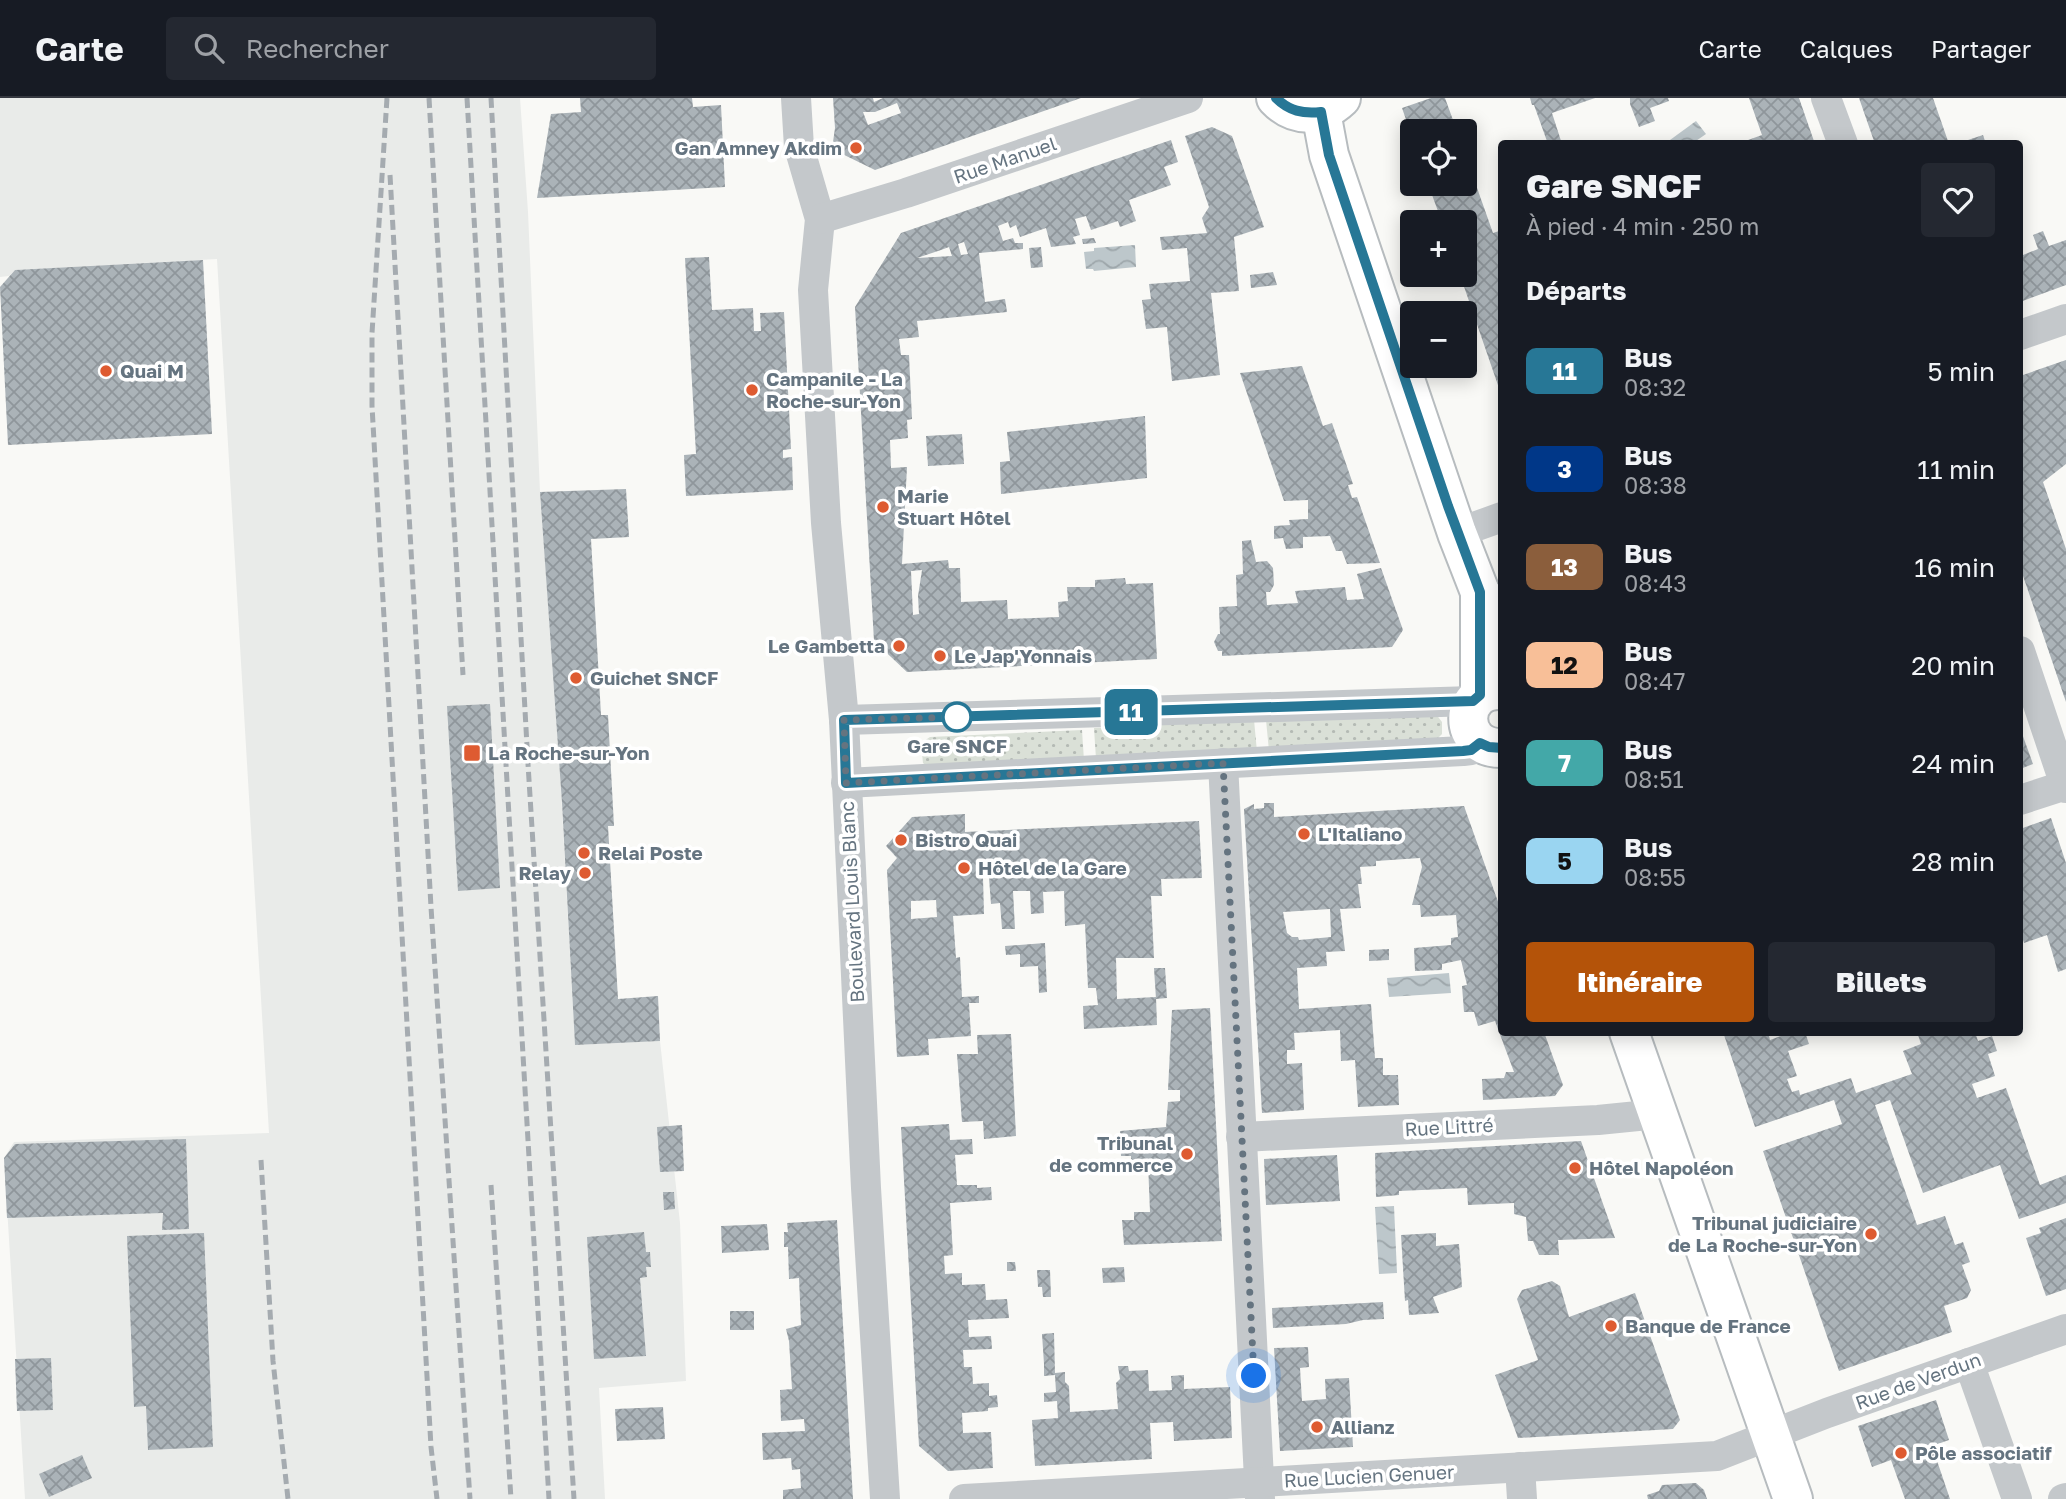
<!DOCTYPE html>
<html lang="fr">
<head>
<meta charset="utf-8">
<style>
	:root { --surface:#171b24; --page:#242831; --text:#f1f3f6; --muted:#9ea1a6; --line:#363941; --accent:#b45309 }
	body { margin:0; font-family:"Golos Text",sans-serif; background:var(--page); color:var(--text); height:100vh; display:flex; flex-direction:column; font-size:26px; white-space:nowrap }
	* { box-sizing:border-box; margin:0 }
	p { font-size:23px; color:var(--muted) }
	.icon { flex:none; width:38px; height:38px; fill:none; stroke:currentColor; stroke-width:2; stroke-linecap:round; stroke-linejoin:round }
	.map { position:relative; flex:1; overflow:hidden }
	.drawer { position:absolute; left:1498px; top:42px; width:525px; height:896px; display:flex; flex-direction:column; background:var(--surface); border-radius:7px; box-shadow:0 4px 18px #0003 }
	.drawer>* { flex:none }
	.badge { padding:0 14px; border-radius:10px; font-size:24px; line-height:46px }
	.controls { position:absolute; left:1400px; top:21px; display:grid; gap:14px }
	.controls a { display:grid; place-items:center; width:77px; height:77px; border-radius:7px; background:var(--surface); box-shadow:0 4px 18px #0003; font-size:35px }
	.you { position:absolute; width:35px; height:35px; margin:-18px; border:5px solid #fff; border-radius:50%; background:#1a73e8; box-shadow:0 0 0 10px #1a73e833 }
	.map>.badge { position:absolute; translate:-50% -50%; box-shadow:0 0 0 4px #fff }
	h2 { padding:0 28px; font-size:26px; line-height:63px }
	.round { display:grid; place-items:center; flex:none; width:74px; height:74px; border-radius:7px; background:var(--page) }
	.headline { display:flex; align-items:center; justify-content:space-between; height:119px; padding:0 28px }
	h1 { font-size:33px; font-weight:800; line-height:52px }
	.action { display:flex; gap:14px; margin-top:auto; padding:14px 28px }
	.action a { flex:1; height:80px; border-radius:7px; background:var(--accent); color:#fff; font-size:28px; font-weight:800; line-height:80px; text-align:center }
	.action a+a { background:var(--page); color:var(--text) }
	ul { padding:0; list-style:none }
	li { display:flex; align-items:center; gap:21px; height:98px; padding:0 28px }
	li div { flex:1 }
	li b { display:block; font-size:26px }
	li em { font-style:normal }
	li .badge { min-width:77px; font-weight:700; text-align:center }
	header { display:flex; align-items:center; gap:42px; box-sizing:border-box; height:98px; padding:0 35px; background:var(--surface); border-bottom:2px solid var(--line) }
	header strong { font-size:33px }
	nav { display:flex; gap:38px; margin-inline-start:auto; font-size:24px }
	.search { width:490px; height:63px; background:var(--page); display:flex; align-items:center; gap:18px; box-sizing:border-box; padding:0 24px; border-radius:7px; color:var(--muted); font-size:26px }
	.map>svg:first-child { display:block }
</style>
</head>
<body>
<header>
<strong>Carte</strong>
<div class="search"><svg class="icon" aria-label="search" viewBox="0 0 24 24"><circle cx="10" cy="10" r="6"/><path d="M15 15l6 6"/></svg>Rechercher</div>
<nav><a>Carte</a><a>Calques</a><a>Partager</a></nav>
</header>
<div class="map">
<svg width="2066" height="1401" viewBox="0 0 2066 1401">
	<defs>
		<pattern id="grass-dots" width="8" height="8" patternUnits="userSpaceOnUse" patternTransform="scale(1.75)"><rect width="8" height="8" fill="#dae0d7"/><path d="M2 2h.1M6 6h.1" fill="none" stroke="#b4bab4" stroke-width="1.8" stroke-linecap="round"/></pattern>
		<pattern id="water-waves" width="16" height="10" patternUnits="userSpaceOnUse" patternTransform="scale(1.75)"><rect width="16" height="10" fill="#bdc7cb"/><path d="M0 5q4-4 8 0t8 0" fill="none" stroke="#9da6aa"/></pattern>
		<pattern id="building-cross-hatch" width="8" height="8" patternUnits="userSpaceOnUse" patternTransform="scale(1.75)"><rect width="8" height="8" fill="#abb3b8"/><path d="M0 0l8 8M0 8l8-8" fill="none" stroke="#8f969b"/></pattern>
	</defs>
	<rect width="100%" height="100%" fill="#f9f9f6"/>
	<polygon fill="#e9ebe9" points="0,0 520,0 528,114 540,394 560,675 575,947 660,943 680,1125 686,1283 599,1290 605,1401 25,1401 4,1060 14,1044 269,1035 217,161 15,172 9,178 0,179"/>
	<g fill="url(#grass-dots)">
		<polygon points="1435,615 1442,624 1442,636 1434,644 1269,653 1266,622"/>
		<polygon points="1254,622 1257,654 1096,661 1094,630"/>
		<polygon points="1082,632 1084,663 930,671 923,665 921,645 930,639"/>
	</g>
	<g fill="url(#water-waves)">
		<polygon points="1696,23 1706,36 1693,45 1672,45 1670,42"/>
		<polygon points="1135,147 1136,169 1094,173 1093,171 1086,171 1084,154 1094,153 1094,150"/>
		<polygon points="1449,875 1451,895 1389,899 1387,880"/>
		<polygon points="1394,1108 1397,1175 1379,1176 1375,1109"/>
	</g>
	<g fill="url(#building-cross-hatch)" fill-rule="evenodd">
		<polygon points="580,0 692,0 693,9 721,7 725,89 537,100 551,16 581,14"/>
		<path d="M 833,0 L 873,0 L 874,4 L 883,0 L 1081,0 L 875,72 L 832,51 L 835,30 ZM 897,5 L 901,15 L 868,27 L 863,14 L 875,14 Z"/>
		<polygon points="1431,0 1445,0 1457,33 1412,33 1412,39 1402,10"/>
		<polygon points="1530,0 1595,0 1552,15 1562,46 1548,46 1534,7 1532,7"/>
		<polygon points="1630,0 1668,0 1669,3 1650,10 1655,23 1639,29 1630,6"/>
		<polygon points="1749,0 1799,0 1815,46 1737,46 1762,37"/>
		<polygon points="1859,0 1933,0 1949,46 1875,46"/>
		<polygon points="1212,29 1232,38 1264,129 1234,139 1239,193 1211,195 1220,277 1172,283 1167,229 1146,231 1142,202 1151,201 1149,186 1190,183 1187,150 1162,152 1160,139 1207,135 1202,120 1209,109 1185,38"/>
		<polygon points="1983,37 1986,46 1959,46 1959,45"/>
		<path d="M 1171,42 L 1178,64 L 1164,69 L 1171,87 L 1129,102 L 1136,123 L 1120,129 L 1118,123 L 1091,132 L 1086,118 L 1075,121 L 1080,137 L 1073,139 L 1076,146 L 1051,149 L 1046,130 L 1020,139 L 1016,127 L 1010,130 L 1008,124 L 998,128 L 1003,143 L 1013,140 L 1015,145 L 1023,145 L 1023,151 L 979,155 L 985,204 L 1005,201 L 1007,214 L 917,223 L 919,239 L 899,241 L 901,257 L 909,257 L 912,321 L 907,322 L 908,340 L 890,342 L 891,370 L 907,369 L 902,466 L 948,462 L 949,470 L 960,470 L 961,504 L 1007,502 L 1008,521 L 1059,519 L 1058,504 L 1068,503 L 1067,489 L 1095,489 L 1095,482 L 1125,480 L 1126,486 L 1153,485 L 1157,561 L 907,574 L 874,543 L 855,209 L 901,135 ZM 964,144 L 968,156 L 961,157 L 958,146 ZM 949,149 L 952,158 L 917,160 L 941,152 ZM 922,472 L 918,498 L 919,516 L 913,517 L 911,473 Z"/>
		<polygon points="1465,56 1493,135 1502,132 1501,296 1460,177 1465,177 1465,124 1442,124 1428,86 1465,86"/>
		<polygon points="2043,133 2049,148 2066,142 2066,187 2020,204 2020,149 2023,157 2038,151 2033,137"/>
		<polygon points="1094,140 1096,145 1083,146 1082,141"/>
		<polygon points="1041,149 1043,169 1031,170 1029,150"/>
		<polygon points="709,159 712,212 753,210 754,233 761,233 760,215 784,214 791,351 783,352 783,360 792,359 793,392 686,398 684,357 696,356 685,160"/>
		<polygon points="203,162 212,336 8,347 0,189 15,172"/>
		<polygon points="1273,174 1277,187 1251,190 1250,177"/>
		<polygon points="2066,262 2066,366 2043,384 2066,451 2066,604 2020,469 2020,278"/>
		<polygon points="1302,268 1323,328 1332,325 1353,386 1348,387 1352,400 1357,399 1380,465 1347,466 1342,453 1336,453 1330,438 1303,439 1303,450 1286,451 1283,440 1274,441 1274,428 1290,427 1289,422 1308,421 1308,402 1284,403 1240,275"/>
		<polygon points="1145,318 1147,380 1001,396 1000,364 1010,363 1007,334"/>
		<polygon points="962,336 964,366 928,368 926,338"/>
		<polygon points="626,391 629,439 591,441 601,617 608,617 614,728 608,728 618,901 658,898 660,943 575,947 562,705 540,394"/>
		<polygon points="1251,442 1256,464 1267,463 1273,470 1274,487 1270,494 1266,494 1267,507 1298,505 1295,493 1345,489 1347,502 1364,501 1357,476 1381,470 1403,532 1392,549 1222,558 1222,553 1218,553 1214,544 1218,536 1220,536 1219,509 1237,508 1236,477 1243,476 1242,443"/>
		<polygon points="490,606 500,790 458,793 447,608"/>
		<polygon points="2020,630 2033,666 2020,671"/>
		<path d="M 1264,705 L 1274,705 L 1274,719 L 1464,708 L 1502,815 L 1502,934 L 1544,934 L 1563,987 L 1555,998 L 1483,1002 L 1482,981 L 1504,980 L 1506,974 L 1514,974 L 1495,923 L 1478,928 L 1474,914 L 1464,914 L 1462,888 L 1467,887 L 1461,862 L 1442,866 L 1442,872 L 1415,873 L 1414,850 L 1451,847 L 1451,840 L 1458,839 L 1456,817 L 1421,819 L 1420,807 L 1412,807 L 1422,769 L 1420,760 L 1376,763 L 1376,768 L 1360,769 L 1362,786 L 1358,786 L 1361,810 L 1340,811 L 1345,853 L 1326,854 L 1327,868 L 1297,870 L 1299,911 L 1371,906 L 1375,960 L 1383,960 L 1383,977 L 1398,977 L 1399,1007 L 1358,1009 L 1355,962 L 1341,963 L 1340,932 L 1294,935 L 1295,952 L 1287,952 L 1287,966 L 1302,965 L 1304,1012 L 1262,1015 L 1244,711 L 1254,706 L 1254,711 L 1264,710 ZM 1330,811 L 1331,839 L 1299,842 L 1298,839 L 1292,839 L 1287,835 L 1283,814 Z"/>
		<path d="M 965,716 L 965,734 L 1199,723 L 1202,780 L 1161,781 L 1162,798 L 1151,798 L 1154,860 L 1116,860 L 1117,901 L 1156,899 L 1157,927 L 1084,931 L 1083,908 L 1098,907 L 1096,890 L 1088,890 L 1085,826 L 1065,828 L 1064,793 L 1043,794 L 1044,815 L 1031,816 L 1030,793 L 1013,793 L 1015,831 L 1002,831 L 1000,805 L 991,806 L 989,780 L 983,780 L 984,816 L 953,818 L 956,860 L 960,859 L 962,899 L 979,898 L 979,905 L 969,905 L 971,938 L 928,941 L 929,957 L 897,959 L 887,772 L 897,760 L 886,748 L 912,719 ZM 936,802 L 937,819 L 911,821 L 911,803 Z"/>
		<polygon points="2051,720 2066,765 2066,871 2058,874 2047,837 2024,845 2020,832 2020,731"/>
		<polygon points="1045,845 1047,894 1039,895 1038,868 1020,869 1020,856 1006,857 1005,848"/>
		<polygon points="1389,851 1389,862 1369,863 1369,852"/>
		<polygon points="1154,870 1165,870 1167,900 1156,901"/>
		<polygon points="1210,910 1222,1143 1124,1147 1122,1122 1134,1122 1134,1114 1150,1114 1148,1065 1131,1066 1131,1058 1121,1058 1120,1033 1166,1029 1168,1004 1180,1003 1180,992 1168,992 1172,912"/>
		<polygon points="1723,934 1768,934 1770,942 1792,934 1805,934 1809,946 1788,953 1797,978 1787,981 1792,994 1799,992 1800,997 1851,980 1856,995 1912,976 1903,953 1921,946 1917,934 1975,934 1978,943 1992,938 1997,953 1988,956 1995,978 1972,986 1977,1000 2006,990 2040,1087 2066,1077 2066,1105 2019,1121 2000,1067 1923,1095 1890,1002 1875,1007 1917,1127 1945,1118 1955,1147 1963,1144 1970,1164 1962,1167 1971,1192 1967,1200 1944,1208 1952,1234 1839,1273 1763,1053 1842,1026 1834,1002 1755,1029"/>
		<polygon points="1011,936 1016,1038 984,1041 983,1023 962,1024 957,956 978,956 977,937"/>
		<polygon points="949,1026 950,1042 972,1041 973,1056 955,1057 957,1087 977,1087 977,1090 991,1089 992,1102 950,1105 953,1157 944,1158 945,1176 962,1175 962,1187 985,1186 986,1202 1007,1201 1009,1220 968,1222 969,1239 991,1238 992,1251 963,1252 964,1269 972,1269 973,1286 989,1285 989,1298 997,1297 998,1309 988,1310 988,1313 962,1315 963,1335 991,1334 993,1370 948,1373 919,1348 901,1029"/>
		<polygon points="682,1027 684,1073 660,1074 657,1029"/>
		<polygon points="186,1041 189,1131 162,1132 163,1115 7,1120 4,1060 15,1046"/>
		<polygon points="1581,1043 1615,1140 1558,1142 1559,1157 1539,1157 1533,1143 1528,1143 1526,1119 1514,1116 1514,1105 1468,1107 1467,1090 1399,1093 1399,1097 1376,1099 1375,1055"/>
		<polygon points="1337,1057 1340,1103 1266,1107 1264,1061"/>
		<polygon points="663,1094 674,1094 675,1111 664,1112"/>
		<polygon points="2066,1120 2066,1191 2046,1198 2026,1140 2041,1135 2039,1130"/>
		<polygon points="837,1122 853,1401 783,1401 783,1392 801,1390 800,1371 792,1372 791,1360 763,1362 762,1335 805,1333 804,1321 781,1323 780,1292 792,1291 789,1243 786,1231 801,1227 799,1180 789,1181 788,1149 784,1149 784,1134 788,1134 787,1125"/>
		<polygon points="767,1126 769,1152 722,1155 721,1128"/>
		<polygon points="644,1134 646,1154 650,1154 651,1169 646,1169 647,1179 640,1180 646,1258 594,1261 587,1139"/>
		<polygon points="204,1135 213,1349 148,1352 146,1308 134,1309 127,1138"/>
		<polygon points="1436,1135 1436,1148 1459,1146 1462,1189 1433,1199 1439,1215 1409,1217 1408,1202 1405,1203 1401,1137"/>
		<polygon points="1007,1164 1015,1164 1016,1173 1007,1173"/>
		<polygon points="1124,1169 1125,1184 1103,1185 1102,1170"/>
		<polygon points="1037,1172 1050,1172 1051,1199 1043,1199 1042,1189 1038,1189"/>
		<polygon points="1552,1183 1560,1188 1569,1219 1635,1195 1680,1322 1673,1331 1518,1340 1495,1277 1538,1262 1517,1201 1522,1192"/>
		<polygon points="1383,1204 1384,1221 1363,1222 1346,1226 1273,1230 1272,1210"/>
		<rect x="730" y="1213" width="24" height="19"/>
		<polygon points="1054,1235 1055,1275 1065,1274 1065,1284 1069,1288 1070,1314 1118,1311 1116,1285 1120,1281 1118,1268 1128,1268 1129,1273 1148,1272 1149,1293 1172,1292 1171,1278 1184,1277 1184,1291 1230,1289 1232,1340 1174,1343 1173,1324 1150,1325 1152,1361 1035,1368 1032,1322 1058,1320 1057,1303 1044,1304 1044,1295 1056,1294 1055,1277 1044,1278 1044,1266 1042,1236"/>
		<polygon points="1308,1249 1309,1269 1300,1270 1302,1303 1326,1301 1325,1281 1349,1280 1353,1349 1280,1353 1274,1250"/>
		<polygon points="51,1260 53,1312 17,1313 15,1261"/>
		<polygon points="1936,1302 1949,1342 1932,1348 1950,1401 1905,1401 1891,1362 1872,1369 1858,1328"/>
		<polygon points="663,1309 665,1341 617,1343 615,1311"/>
		<polygon points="82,1357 92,1380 49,1399 39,1376"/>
		<polygon points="1696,1385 1704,1392 1707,1401 1648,1401 1647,1397 1659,1393 1662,1387"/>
	</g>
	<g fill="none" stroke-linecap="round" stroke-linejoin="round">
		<g stroke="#b7bcbf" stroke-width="42">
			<g id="major">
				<path d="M 1276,0 C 1295,20 1321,19 1341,0"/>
				<polyline points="1321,14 1329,57 1457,435 1480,494 1502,528"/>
				<polyline points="1480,494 1480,597"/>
				<path d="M 1502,592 C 1458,589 1456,651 1502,650"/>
				<polyline points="1629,934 1793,1401"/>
			</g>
		</g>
		<g stroke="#c4c8cb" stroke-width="30">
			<polyline points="796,0 799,49 820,121 813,192 826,425 844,622 866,1090 885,1401"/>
			<polyline points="1826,0 1843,46"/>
			<polyline points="820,121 906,95 1188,0"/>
			<polyline points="2020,237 2066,221"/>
			<polyline points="1457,435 1502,419"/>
			<polyline points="2020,553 2066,690"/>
			<polyline points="844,622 1473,603"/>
			<polyline points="1223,665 1260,1401"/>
			<polyline points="846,685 1463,653 1471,652 1480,645"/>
			<polyline points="2020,702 2066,687"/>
			<polyline points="1241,1039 1598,1022 1658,1016"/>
			<polyline points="1969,1265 2017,1401"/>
			<polyline points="1520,1369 1522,1401"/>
			<polyline points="964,1401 1717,1358 1827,1315 2066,1231"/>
			<polyline points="2063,1401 2066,1400"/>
		</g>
		<use href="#major" stroke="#fff" stroke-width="38"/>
		<g stroke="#a5abb0" stroke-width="5" stroke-dasharray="10 5" stroke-linecap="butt">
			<polyline points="387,0 372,235 372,308 431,1349 437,1401"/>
			<polyline points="429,0 463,577"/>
			<polyline points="467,0 549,1401"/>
			<polyline points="491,0 528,666 574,1401"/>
			<polyline points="390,77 431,809 470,1401"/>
			<polyline points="261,1062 273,1263 288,1401"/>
			<polyline points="491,1087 511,1401"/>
		</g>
	</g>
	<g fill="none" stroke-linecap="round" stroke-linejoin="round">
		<g stroke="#fff" stroke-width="16">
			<path id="line" d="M 1276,0 C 1289,13 1303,16 1321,14 L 1329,57 L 1448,408 L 1480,494 L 1480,597 L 1473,603 L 844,622 L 846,685 L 1463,653 L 1471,652 L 1480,645 L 1489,649 L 1502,650"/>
		</g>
		<use href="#line" stroke="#277796" stroke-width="10"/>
		<polyline stroke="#657480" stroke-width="7" stroke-dasharray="0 12.6" points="957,619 844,622 846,685 1223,665 1254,1278"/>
	</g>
	<g fill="#de5b31" stroke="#fff" stroke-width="2.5">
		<circle cx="856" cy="50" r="7"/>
		<circle cx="106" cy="273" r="7"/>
		<circle cx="752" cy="292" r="7"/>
		<circle cx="883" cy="409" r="7"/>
		<circle cx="899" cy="548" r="7"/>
		<circle cx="940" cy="558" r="7"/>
		<circle cx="576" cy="580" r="7"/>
		<rect x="463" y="646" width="18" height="18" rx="3.5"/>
		<circle cx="1304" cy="736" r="7"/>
		<circle cx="901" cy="742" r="7"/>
		<circle cx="584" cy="755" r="7"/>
		<circle cx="964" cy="770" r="7"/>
		<circle cx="585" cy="775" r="7"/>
		<circle cx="1187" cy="1056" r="7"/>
		<circle cx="1575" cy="1070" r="7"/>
		<circle cx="1871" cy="1136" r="7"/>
		<circle cx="1611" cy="1228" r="7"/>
		<circle cx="1317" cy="1329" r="7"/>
		<circle cx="1901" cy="1355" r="7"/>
	</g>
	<circle fill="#fff" stroke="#277796" stroke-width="3.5" cx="957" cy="619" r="14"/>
	<g text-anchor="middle" stroke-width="7" stroke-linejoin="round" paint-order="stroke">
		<g font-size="19" font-weight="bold" fill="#657480" stroke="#fff" text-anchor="start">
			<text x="842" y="57" text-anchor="end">Gan Amney Akdim</text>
			<text x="120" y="280">Quai M</text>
			<text x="766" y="288">Campanile - La<tspan x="766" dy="22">Roche-sur-Yon</tspan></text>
			<text x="897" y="405">Marie<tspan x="897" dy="22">Stuart Hôtel</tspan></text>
			<text x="885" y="555" text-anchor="end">Le Gambetta</text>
			<text x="954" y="565">Le Jap'Yonnais</text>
			<text x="590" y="587">Guichet SNCF</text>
			<text x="488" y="662">La Roche-sur-Yon</text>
			<text x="1318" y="743">L'Italiano</text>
			<text x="915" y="749">Bistro Quai</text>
			<text x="598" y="762">Relai Poste</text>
			<text x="978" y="777">Hôtel de la Gare</text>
			<text x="571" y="782" text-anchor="end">Relay</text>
			<text x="1173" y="1052" text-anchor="end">Tribunal<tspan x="1173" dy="22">de commerce</tspan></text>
			<text x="1589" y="1077">Hôtel Napoléon</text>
			<text x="1857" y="1132" text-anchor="end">Tribunal judiciaire<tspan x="1857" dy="22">de La Roche-sur-Yon</tspan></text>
			<text x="1625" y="1235">Banque de France</text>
			<text x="1331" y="1336">Allianz</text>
			<text x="1915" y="1362">Pôle associatif</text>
		</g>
		<g font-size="19" fill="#657480" stroke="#fff">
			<text transform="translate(1005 62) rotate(-19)" y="7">Rue Manuel</text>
			<text transform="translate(852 804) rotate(-93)" y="7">Boulevard Louis Blanc</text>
			<text transform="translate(1449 1029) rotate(-3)" y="7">Rue Littré</text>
			<text transform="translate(1918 1283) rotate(-20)" y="7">Rue de Verdun</text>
			<text transform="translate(1369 1378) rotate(-3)" y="7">Rue Lucien Genuer</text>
		</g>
		<g font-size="19" font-weight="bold" fill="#657480" stroke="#fff">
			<text x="957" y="655">Gare SNCF</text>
		</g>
	</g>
</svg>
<div class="controls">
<a><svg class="icon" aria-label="locate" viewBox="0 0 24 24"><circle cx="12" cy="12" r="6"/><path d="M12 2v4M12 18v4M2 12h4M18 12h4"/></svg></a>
<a>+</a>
<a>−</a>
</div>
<div class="you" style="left:1254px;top:1278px"></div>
<b class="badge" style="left:1131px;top:614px;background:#277796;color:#fff">11</b>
<section class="drawer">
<div class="headline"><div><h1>Gare SNCF</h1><p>À pied · 4 min · 250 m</p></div><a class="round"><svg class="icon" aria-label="heart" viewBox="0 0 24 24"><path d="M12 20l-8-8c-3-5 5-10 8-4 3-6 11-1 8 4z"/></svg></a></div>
<h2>Départs</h2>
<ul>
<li><span class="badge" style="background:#277796;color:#fff">11</span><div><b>Bus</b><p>08:32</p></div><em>5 min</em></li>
<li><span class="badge" style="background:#003788;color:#fff">3</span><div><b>Bus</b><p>08:38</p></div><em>11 min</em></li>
<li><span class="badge" style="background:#8b5e3c;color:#fff">13</span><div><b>Bus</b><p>08:43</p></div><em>16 min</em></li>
<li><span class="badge" style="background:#f8bf98;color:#111">12</span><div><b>Bus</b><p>08:47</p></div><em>20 min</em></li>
<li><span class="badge" style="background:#43a8a8;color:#fff">7</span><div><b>Bus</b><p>08:51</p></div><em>24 min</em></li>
<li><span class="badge" style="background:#9ad5f1;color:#111">5</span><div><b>Bus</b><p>08:55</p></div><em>28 min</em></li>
</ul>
<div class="action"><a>Itinéraire</a><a>Billets</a></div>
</section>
</div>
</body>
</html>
